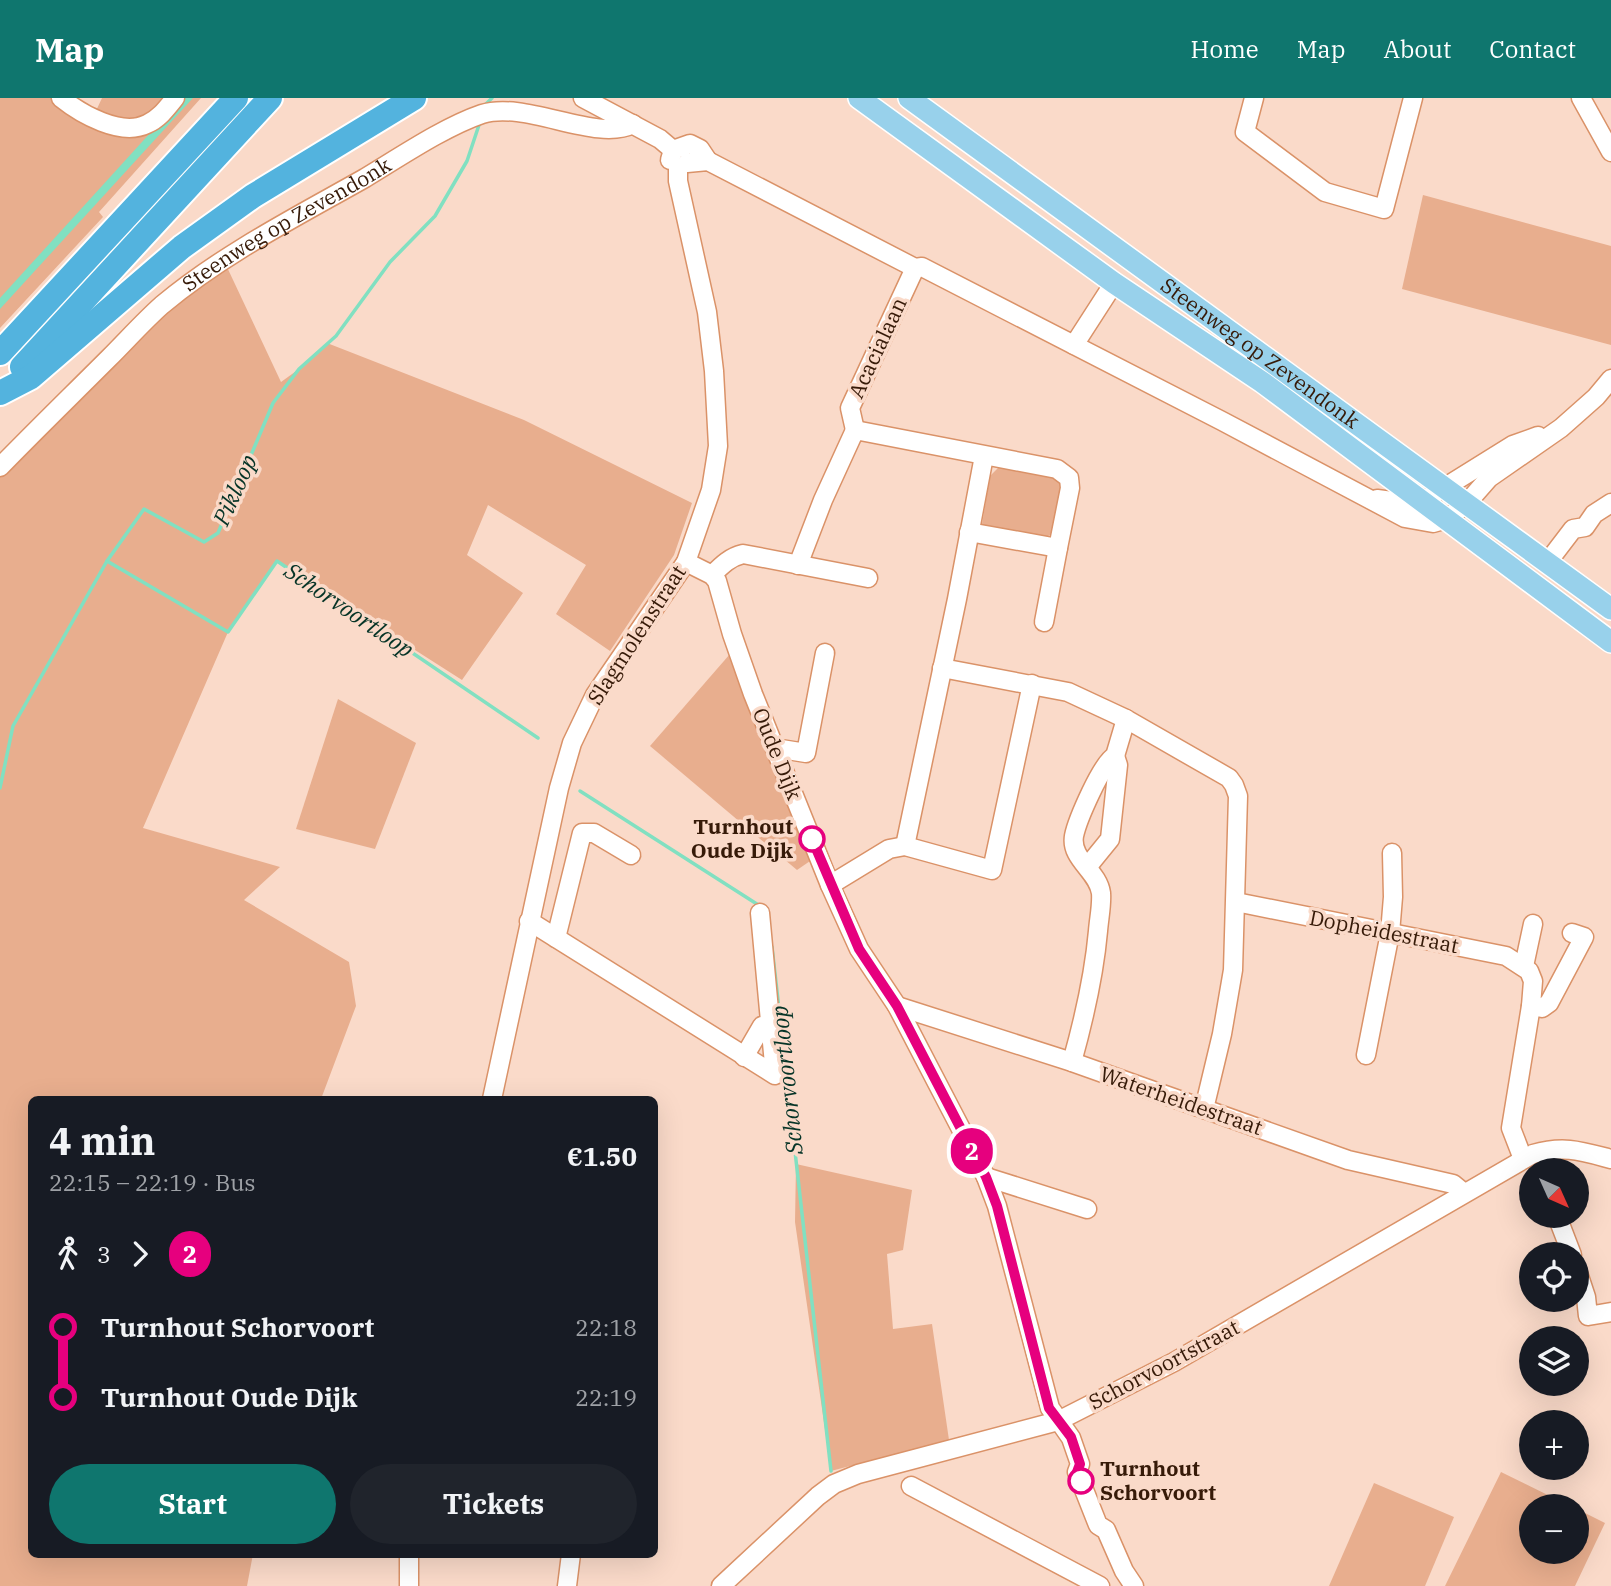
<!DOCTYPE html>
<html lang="en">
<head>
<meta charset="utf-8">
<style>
	:root { --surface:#171b24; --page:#20242c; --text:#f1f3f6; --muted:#9ea1a6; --accent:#0f766e }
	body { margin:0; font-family:"IBM Plex Serif",serif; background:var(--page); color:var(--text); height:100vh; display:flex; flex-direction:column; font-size:26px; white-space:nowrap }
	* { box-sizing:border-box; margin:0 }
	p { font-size:23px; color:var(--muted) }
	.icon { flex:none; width:38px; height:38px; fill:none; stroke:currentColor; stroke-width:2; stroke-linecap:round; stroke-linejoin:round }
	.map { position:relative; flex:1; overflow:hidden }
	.drawer { position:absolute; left:28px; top:998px; width:630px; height:462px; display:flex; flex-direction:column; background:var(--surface); border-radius:10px; box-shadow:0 7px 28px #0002 }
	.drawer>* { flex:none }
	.badge { padding:0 14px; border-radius:23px; font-size:24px; line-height:46px }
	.needle { width:46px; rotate:135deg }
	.tools { position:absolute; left:1519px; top:1060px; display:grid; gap:14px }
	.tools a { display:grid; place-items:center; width:70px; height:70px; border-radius:50%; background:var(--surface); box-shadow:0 7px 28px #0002; font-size:35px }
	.map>.badge { position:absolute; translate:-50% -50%; box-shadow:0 0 0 4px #fff }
	.legs { display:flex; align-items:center; gap:10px; height:77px; padding:0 21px; font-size:23px }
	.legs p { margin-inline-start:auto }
	.overview { display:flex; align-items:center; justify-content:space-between; height:119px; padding:0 21px }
	h1 { font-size:38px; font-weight:700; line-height:52px }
	.cta { display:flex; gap:14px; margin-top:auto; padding:14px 21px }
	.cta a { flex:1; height:80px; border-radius:42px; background:var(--accent); color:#fff; font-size:28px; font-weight:700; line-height:80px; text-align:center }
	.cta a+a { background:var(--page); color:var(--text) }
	ul { padding:0 21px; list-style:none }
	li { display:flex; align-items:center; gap:24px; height:70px; font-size:26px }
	li i { display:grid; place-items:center; width:10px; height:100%; margin:0 9px; background:currentColor }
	li i::after { content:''; width:18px; height:18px; margin:-9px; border:5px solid; border-radius:50%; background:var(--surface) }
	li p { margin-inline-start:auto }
	li:first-child i { background:linear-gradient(#0000 50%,currentColor 0) }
	li:last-child i { background:linear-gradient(currentColor 50%,#0000 0) }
	header { display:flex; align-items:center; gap:42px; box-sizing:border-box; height:98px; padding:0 35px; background:var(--accent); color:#fff }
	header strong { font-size:33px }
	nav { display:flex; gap:38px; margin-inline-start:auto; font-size:24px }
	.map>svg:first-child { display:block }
</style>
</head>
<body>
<header>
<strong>Map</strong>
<nav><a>Home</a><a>Map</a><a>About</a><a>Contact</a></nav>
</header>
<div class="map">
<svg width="1611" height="1488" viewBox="0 0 1611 1488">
	<rect width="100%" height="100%" fill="#fadac9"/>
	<g fill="#e8ae8e">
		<polygon points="0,0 53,0 122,36 182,0 201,0 99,114 103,119 0,230"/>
		<polygon points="102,0 170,0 140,25 95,15"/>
		<polygon points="1423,97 1611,148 1611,247 1402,191"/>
		<polygon points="226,167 281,284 299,271 327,245 524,322 692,405 674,457 610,553 556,516 586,467 488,407 467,457 523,495 462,582 277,464 228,534 143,730 280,769 244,802 349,864 356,908 321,1001 32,1001 32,1456 253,1456 247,1488 0,1488 0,378 149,227"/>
		<polygon points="999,369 1056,380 1064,390 1054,435 1042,441 990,432 982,426 990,378"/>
		<polygon points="730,556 813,761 797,772 650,648"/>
		<polygon points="338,601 416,645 375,751 296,731"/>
		<polygon points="796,1066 912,1092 903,1152 887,1156 893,1231 932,1226 949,1342 831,1373 795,1124"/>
		<polygon points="1501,1374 1572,1409 1531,1409 1531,1454 1577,1454 1577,1411 1605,1425 1575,1488 1445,1488"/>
		<polygon points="1374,1385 1454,1419 1425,1488 1329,1488"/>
	</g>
	<polygon fill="#81e0c1" points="182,0 193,0 0,211 0,200"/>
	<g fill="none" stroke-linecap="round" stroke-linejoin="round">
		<g stroke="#81e0c1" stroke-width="3.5">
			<polyline points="483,9 492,0"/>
			<polyline points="107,463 228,534 277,463 538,640"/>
			<polyline points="0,690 13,628 107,463 144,411 204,444 218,435 273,305 299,271 336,238 390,164 435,118 467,63 480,24"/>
			<polyline points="580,693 760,808"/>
			<polyline points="772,849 831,1373"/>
		</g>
		<g stroke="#da9268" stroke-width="21">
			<g id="minor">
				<path d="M 61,0 C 81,16 121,39 147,26 C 159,21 167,10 175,0"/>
				<polyline points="583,0 660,41 673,52"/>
				<polyline points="1254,0 1245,34 1325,94 1384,111 1413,0"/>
				<polyline points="1581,0 1611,54"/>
				<polyline points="670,62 673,52 690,46 700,51 708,63"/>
				<polyline points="687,65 708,63 915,170 922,169 1222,323 1405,420 1433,425 1447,421 1467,405 1489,380 1561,330 1596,299 1611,281"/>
				<polyline points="1074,247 1114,185"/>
				<polyline points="855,332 850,310 915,170"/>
				<path id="s1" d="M 0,369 C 36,332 73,296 109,260 C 127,242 144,223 162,207 C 223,156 296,119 365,80 C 400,59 444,29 482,16 C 526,2 596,45 633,26"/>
				<polyline points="1377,401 1407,405 1423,403 1513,347 1538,338"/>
				<polyline points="686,464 712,477 717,483 732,536 753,596 830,787 859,851 897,908 986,1079 997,1108 1050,1310 1071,1340 1080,1366 1077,1374 1098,1427 1106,1432 1124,1473 1134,1488"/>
				<polyline points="1547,465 1573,431 1585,429 1594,416 1611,405"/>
				<polyline points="798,467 823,402 855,332 1057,371 1069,380 1070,390 1058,450 969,434"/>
				<path d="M 712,477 C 722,467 730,459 743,456 L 868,480"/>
				<polyline points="1044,524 1058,450"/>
				<polyline points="942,570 1068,594 1126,621 1229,680 1234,687 1238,698 1233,872 1222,936 1204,1011"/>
				<polyline points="775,650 806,655 825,555"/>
				<polyline points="905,748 957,501 984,358"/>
				<polyline points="1088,768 1110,741 1118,667 1115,658"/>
				<polyline points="830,787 889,751 905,748 992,772 1032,586"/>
				<polyline points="1236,804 1506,858 1529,873 1533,883 1531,908 1511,1030 1523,1061"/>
				<polyline points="529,823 775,977 760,815"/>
				<polyline points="556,840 582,735 594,735 631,757"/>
				<polyline points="1524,868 1533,826"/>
				<polyline points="897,908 1072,964 1348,1062 1453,1086 1464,1095"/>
				<polyline points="1531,908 1542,910 1549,905 1584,839 1572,835"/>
				<polyline points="1366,957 1390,835 1393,799 1392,755"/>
				<polyline points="744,959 762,928"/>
				<path d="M 1072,964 C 1084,921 1094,878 1098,833 C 1099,820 1102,807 1101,795 C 1098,773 1070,761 1074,738 C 1077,723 1102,664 1115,658 L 1126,621"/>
				<polyline points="492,1001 559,690 572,645 595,597 686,464 711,392 718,348 714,273 707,214 678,83 678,69"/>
				<polyline points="986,1079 1087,1111"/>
				<polyline points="1557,1118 1572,1157"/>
				<polyline points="1577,1172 1586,1199 1588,1218 1611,1214"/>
				<polyline points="911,1388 1100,1488"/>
				<polyline points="409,1488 409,1456"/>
				<polyline points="567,1488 571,1456"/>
				<path d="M 721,1488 L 818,1398 L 834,1386 L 858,1376 L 1058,1323 L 1174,1264 L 1533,1056 C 1564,1047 1581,1053 1611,1061"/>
			</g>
		</g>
		<g stroke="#fff" stroke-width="24">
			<g id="major">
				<polyline points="859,0 1114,185 1262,284 1611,544"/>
				<path id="s2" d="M 909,0 L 1611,511"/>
			</g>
		</g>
		<g stroke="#fff" stroke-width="28">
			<g id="highway">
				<polyline points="0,255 236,0"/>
				<polyline points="22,269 270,0"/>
				<polyline points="0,295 31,279 182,149 253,98 414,0"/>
			</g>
		</g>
		<use href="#minor" stroke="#fff" stroke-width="18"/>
		<use href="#major" stroke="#98d1eb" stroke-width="21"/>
		<use href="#highway" stroke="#53b3de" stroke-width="24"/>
	</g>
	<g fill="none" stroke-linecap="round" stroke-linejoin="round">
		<g stroke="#fff" stroke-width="16">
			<polyline id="line-1" points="812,741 859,851 897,908 986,1079 997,1108 1049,1310 1071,1339 1080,1366 1077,1374 1081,1383"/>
		</g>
		<use href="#line-1" stroke="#e6007e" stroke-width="10"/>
	</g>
	<g fill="#fff" stroke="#e6007e" stroke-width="3.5">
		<circle cx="812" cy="741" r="12"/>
		<circle cx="1081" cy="1383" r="12"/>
	</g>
	<g text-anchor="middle" stroke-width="7" stroke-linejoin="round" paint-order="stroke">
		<g font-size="21" fill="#361a08" stroke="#fadac9">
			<text dy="7" stroke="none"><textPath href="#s1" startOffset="378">Steenweg op Zevendonk</textPath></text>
			<text transform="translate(878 250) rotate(-65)" y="7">Acacialaan</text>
			<text dy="7" stroke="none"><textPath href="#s2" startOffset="434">Steenweg op Zevendonk</textPath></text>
			<text transform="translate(637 537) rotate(-57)" y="7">Slagmolenstraat</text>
			<text transform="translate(777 656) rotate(68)" y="7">Oude Dijk</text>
			<text transform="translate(1384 834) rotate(11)" y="7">Dopheidestraat</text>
			<text transform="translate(1181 1003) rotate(19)" y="7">Waterheidestraat</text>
			<text transform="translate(1164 1267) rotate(-28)" y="7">Schorvoortstraat</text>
		</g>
		<g font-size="21" font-weight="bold" fill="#361a08" stroke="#fadac9" text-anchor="end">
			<text x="793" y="736">Turnhout<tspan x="793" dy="24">Oude Dijk</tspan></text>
			<text x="1100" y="1378" text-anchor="start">Turnhout<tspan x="1100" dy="24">Schorvoort</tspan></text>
		</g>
		<g font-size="23" font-style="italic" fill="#063427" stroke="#fadac9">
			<text transform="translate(235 392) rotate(-66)" y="8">Pikloop</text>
			<text transform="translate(349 512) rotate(34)" y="8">Schorvoortloop</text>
			<text transform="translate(787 982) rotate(-96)" y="8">Schorvoortloop</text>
		</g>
	</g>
</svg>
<div class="tools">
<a><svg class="needle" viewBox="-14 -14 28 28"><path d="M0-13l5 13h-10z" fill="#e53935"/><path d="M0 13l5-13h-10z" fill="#9ea1a6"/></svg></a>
<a><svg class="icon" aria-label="locate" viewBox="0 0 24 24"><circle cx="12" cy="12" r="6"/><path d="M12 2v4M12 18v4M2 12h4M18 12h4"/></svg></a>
<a><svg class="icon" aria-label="layers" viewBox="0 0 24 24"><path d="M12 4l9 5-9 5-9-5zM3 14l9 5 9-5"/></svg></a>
<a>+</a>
<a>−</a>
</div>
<b class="badge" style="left:972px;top:1053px;background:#e6007e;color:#fff">2</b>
<section class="drawer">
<div class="overview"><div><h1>4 min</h1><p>22:15 – 22:19 · Bus</p></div><b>€1.50</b></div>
<div class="legs"><svg class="icon" aria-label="walk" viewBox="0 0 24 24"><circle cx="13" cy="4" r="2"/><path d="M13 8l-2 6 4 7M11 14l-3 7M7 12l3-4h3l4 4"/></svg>3<svg class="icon" aria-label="forward" viewBox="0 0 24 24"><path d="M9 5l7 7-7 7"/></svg><b class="badge" style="background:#e6007e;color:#fff">2</b></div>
<ul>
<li><i style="color:#e6007e"></i><b>Turnhout Schorvoort</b><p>22:18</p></li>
<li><i style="color:#e6007e"></i><b>Turnhout Oude Dijk</b><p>22:19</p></li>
</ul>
<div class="cta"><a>Start</a><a>Tickets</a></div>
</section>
</div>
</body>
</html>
